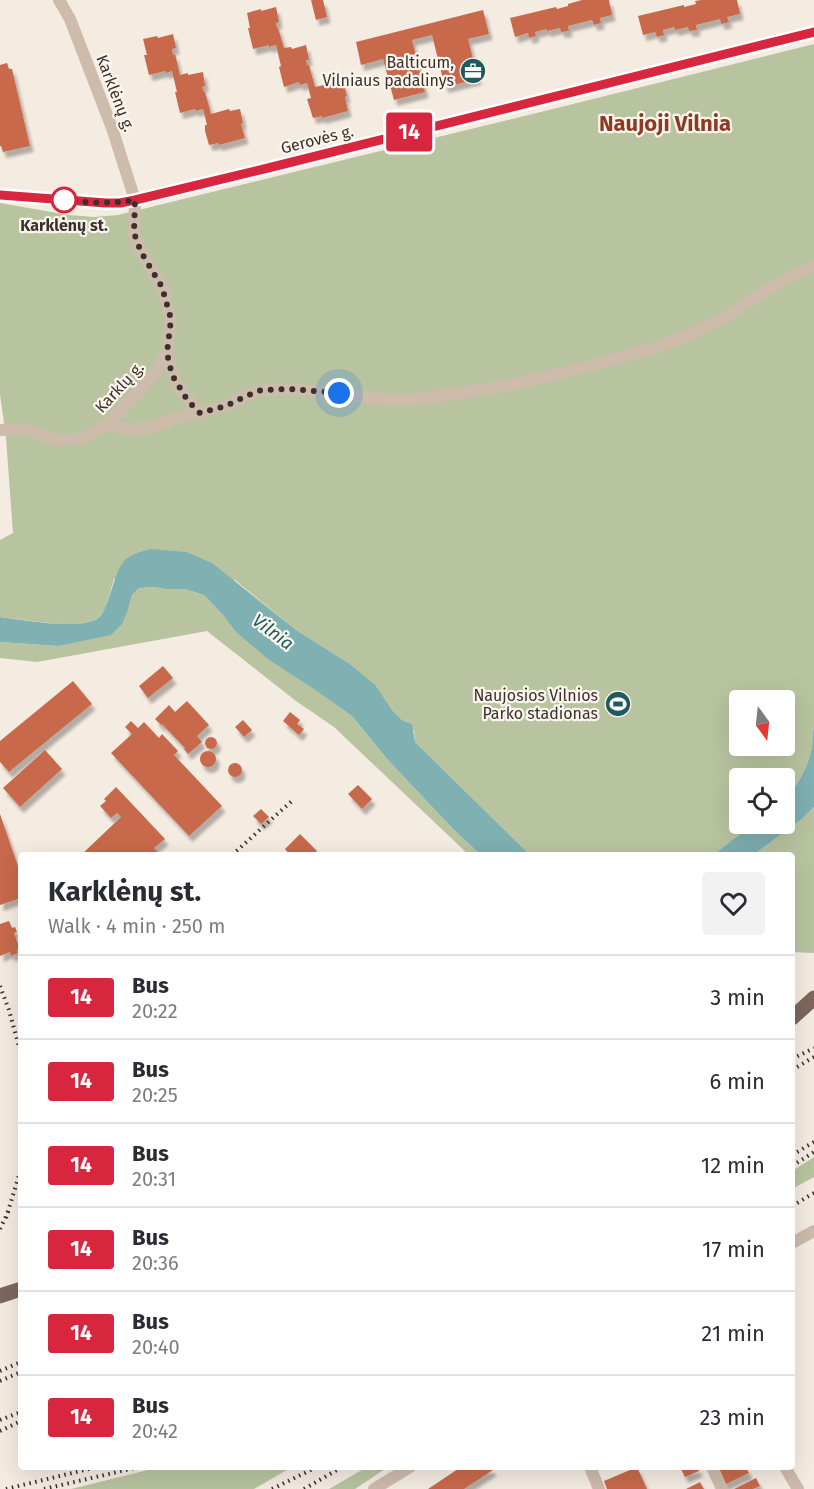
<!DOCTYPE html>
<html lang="en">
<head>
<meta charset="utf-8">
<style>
	:root { --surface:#fff; --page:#f2f2f3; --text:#2b2b33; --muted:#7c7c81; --line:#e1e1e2 }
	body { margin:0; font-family:"Fira Sans",sans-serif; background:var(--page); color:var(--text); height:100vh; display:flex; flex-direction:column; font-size:22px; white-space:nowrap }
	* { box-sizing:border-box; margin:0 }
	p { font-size:20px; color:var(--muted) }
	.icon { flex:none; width:33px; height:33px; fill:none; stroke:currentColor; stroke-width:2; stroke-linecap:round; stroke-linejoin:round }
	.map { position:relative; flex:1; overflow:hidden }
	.details { position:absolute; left:18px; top:852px; width:777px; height:618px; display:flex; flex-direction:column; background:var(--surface); border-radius:6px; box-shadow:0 6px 24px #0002 }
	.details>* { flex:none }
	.badge { padding:0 12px; border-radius:4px; font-size:21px; line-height:39px }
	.needle { width:39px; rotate:165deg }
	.tools { position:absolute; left:729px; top:690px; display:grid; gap:12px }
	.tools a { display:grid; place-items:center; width:66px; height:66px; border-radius:6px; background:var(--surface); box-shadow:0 6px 24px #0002; font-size:30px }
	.you { position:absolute; width:30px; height:30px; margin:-15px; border:4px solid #fff; border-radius:50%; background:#1a73e8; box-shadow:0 0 0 9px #1a73e833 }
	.map>.badge { position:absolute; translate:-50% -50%; box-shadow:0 0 0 3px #fff }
	.round { display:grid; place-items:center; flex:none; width:63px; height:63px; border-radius:6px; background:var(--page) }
	.overview { display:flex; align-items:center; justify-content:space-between; height:102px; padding:0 30px }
	h1 { font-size:28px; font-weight:700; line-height:45px }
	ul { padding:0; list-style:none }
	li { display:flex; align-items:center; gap:18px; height:84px; padding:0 30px; border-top:2px solid var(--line) }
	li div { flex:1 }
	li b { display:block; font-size:22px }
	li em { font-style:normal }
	li .badge { min-width:66px; font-weight:700; text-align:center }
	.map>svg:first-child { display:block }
</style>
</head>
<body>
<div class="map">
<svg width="814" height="1489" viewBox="0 0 814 1489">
	<defs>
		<filter id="shadow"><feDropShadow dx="3.5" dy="6" stdDeviation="1.5" flood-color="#0004"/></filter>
	</defs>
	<rect width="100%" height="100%" fill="#f4ebe1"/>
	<g fill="#b8c4a0" fill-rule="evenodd">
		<path d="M 814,44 L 814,728 C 812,734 813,741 812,747 C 808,766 799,785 785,798 L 784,778 L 740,778 L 740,824 L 753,824 L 713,855 L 530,855 L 415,742 L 414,731 L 408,722 L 402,720 L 392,710 L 374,685 L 350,664 L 296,630 L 235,580 L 114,579 C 111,588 106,613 98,618 C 81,631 22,619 0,617 L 0,540 L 13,533 L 6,438 L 0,394 L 0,203 L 69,215 L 94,217 L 118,215 L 565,106 ZM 740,700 L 784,700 L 784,746 L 740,746 Z"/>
		<polygon points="154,587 166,589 185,589 204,595 223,615 235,631 352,716 388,760 454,830 481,855 469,855 334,727 296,701 207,631 37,662 0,658 0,642 58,646 128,610 132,595 139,588"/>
		<polygon points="814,807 814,953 792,952 792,855 753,855 802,819"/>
		<polygon points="814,1157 814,1177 792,1189 792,1171"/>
		<polygon points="160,1467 292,1467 254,1489 71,1489"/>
		<polygon points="367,1467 388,1467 355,1489 329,1489"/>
	</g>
	<g fill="#7fb0b2">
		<path d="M 150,549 L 186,552 L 212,563 L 296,630 L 350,664 L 375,685 L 392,710 L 402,720 L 412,724 L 415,742 L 530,855 L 481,855 L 454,830 L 388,760 L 352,716 L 314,689 L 268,659 L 235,631 L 223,615 L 204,595 L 185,589 L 166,589 L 154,587 L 139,588 L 132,595 L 128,610 L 122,624 L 111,635 L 58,646 L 0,642 L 0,617 C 23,620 78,630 97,619 C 108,613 113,576 122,564 C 127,555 140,552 150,549 Z"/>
		<path d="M 814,728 L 814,807 L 802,819 L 753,855 L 713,855 L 753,824 L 784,824 L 785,798 C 799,785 808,766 812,747 C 813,741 812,734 814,728 Z"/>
	</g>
	<g fill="#c8694b" filter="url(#shadow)">
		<polygon points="311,0 323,0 327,17 316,20"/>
		<polygon points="582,0 609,0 612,15 600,18 601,23 594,25 592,20 568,26 569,31 561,32 560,28 547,31 547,29 535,32 536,36 529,38 528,33 515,37 510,18 556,7 557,9 568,6 568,4"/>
		<polygon points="701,0 737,0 740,14 727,17 729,22 721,24 720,19 696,25 697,30 689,31 688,27 675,30 674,27 663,30 664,35 657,37 655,32 643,35 638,16 684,5 684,7 696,4 695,1"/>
		<polygon points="276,7 279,22 276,23 277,28 278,28 284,48 291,47 292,49 306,45 309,60 306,60 307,65 309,65 315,87 333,83 334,85 343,82 347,96 345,97 348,111 322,118 322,116 313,118 307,99 311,98 307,83 300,85 299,82 284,87 279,67 281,66 276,45 269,47 269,45 253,49 248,28 250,28 247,13 261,9 261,11"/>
		<polygon points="483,10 489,34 468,39 478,79 445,87 432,35 412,40 425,92 394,100 383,59 361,65 356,42"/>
		<polygon points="173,34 176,48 172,49 173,55 175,54 180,75 188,73 188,75 203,72 205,86 202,87 204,92 205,92 211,114 229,109 230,111 240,109 243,123 241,124 245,138 219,145 218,143 209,145 205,131 205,125 207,125 203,109 196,111 195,109 180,113 175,92 177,92 172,71 166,73 165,71 149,75 144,55 147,55 143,39 157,36 158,38"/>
		<polygon points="7,63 9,69 12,69 30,146 3,152 1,146 0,146 0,65"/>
		<polygon points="163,666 173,678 148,698 139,686"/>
		<polygon points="73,681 92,704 9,772 0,762 0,741"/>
		<polygon points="187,701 209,725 197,736 202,742 188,754 184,749 185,748 162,724 161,725 155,719 169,705 175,712"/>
		<polygon points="290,712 300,720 297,724 304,729 299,735 283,721"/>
		<polygon points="243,720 252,730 244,737 235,727"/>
		<polygon points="131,721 138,728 144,722 159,738 162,734 178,751 174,755 222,806 189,836 111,753 132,734 125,727"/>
		<circle cx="211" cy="743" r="6"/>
		<polygon points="45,750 62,769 20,807 3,788"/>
		<circle cx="208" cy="759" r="8"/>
		<circle cx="235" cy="770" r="7"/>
		<polygon points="358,785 372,799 362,809 348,794"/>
		<polygon points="116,787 165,839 154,848 161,855 81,855 121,817 117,813 111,818 100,806 106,801 104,799"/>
		<polygon points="261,809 269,817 261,824 253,816"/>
		<polygon points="0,814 21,875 21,898 0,905"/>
		<polygon points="300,834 317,851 314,855 290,855 285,849"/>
		<polygon points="9,921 12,928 15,927 17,932 14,933 20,949 17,950 18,953 11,956 10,952 0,956 0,924"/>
		<polygon points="461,1467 491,1467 493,1470 464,1489 428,1489"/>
		<polygon points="637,1467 647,1489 607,1489 604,1481"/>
		<polygon points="680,1467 698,1467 699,1471 685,1477"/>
		<polygon points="719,1467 746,1467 749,1473 724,1485 716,1468"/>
		<polygon points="756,1478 760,1486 753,1489 734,1489"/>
		<polygon points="700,1482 704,1489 686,1489"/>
	</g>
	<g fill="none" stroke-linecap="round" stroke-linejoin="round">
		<g stroke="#cdbbac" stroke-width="12">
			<polyline points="0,195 106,203 121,203 135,200 268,168 814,32"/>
			<path d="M 167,353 C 173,380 180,393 200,413"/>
			<polyline points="106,425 129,429 149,428 176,418 226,406 244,397 261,390 289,389 339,393 385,400 413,400 507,386 570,371 659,347 682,338 726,317 762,293 792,276 814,266"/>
			<polyline points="0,430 21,429 57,440 82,439 106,425 155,374 167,353 171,319 162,287 141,252 134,233 135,200 112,128 70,19 59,0"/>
			<polyline points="792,1243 814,1231"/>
			<polyline points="590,1467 599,1489"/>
			<polyline points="712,1467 722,1489"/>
			<polyline points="785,1467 798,1489"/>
			<polyline points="374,1489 410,1467"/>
		</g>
		<g stroke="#7d675c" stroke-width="15">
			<polyline points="792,1018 814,998"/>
			<polyline points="0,1296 21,1289"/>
		</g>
		<g stroke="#3b302b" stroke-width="4" stroke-dasharray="1.5 4.5" stroke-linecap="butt">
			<polyline points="232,855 294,799"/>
			<polyline points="0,986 9,1010 21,1054"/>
			<polyline points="792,1059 814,1048"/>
			<polyline points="792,1070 814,1057"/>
			<polyline points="792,1155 814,1142"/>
			<polyline points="792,1166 814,1152"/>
			<polyline points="792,1206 814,1193"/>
			<polyline points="6,1218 21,1169"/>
			<polyline points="0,1229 9,1210"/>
			<polyline points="0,1371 21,1362"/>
			<polyline points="0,1381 21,1372"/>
			<polyline points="0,1420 21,1412"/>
			<polyline points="0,1431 21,1421"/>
			<polyline points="6,1489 97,1467"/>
			<polyline points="44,1489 139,1467"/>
			<polyline points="272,1489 317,1467"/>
			<polyline points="304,1489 342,1467"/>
		</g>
	</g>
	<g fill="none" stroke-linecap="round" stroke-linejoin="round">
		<g stroke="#fff" stroke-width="14">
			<polyline id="line" points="0,195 106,203 120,203 135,200 268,168 814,32"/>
		</g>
		<use href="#line" stroke="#d7263d" stroke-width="9"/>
		<path stroke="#3b302b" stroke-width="6" stroke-dasharray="0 10.8" d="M 64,200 C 88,203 111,204 135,200 L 134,233 L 141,252 L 162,287 L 171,319 L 167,353 L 172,375 L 188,401 L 200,413 L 226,406 L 244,397 L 261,390 L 289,389 L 339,393"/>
	</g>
	<defs>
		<g id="office-disc" transform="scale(1.35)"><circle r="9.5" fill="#1f5a5e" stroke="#fbf5ee"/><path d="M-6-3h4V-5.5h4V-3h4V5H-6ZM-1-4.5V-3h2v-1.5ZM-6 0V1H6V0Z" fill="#fff"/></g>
		<g id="stadium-disc" transform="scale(1.35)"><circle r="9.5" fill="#1f5a5e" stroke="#fbf5ee"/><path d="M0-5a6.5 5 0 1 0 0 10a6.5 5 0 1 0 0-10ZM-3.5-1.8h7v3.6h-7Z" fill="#fff"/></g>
	</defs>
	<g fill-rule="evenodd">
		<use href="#office-disc" x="473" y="71"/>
		<use href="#stadium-disc" x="618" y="704"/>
	</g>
	<circle fill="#fff" stroke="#d7263d" stroke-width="3" cx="64" cy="200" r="12"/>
	<g text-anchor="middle" stroke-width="4.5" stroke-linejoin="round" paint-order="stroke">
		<g font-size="16" fill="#3b302b" stroke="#fbf5ee" text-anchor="end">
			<text x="454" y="68">Balticum,<tspan x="454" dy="18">Vilniaus padalinys</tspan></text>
			<text x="598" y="701">Naujosios Vilnios<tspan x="598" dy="18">Parko stadionas</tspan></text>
		</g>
		<g font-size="16" fill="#3b302b" stroke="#fbf5ee">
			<text transform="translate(116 93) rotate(69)" y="6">Karklėnų g.</text>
			<text transform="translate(317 139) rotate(-14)" y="6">Gerovės g.</text>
			<text transform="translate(119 387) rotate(-47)" y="6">Karklų g.</text>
		</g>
		<g font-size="16" font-weight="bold" fill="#3b302b" stroke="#fbf5ee">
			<text x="64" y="231">Karklėnų st.</text>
		</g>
		<g font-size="18" font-style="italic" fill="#1f5a5e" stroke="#fbf5ee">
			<text transform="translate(273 632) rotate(37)" y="6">Vilnia</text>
		</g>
		<g font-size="22" font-weight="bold" fill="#8c3b22" stroke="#fbf5ee">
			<text x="665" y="131">Naujoji Vilnia</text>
		</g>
	</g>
</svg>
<div class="tools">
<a><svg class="needle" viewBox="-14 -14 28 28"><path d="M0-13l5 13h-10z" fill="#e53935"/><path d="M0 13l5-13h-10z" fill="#7c7c81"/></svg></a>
<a><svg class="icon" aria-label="locate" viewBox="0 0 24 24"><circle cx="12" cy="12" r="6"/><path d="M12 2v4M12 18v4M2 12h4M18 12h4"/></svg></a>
</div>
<div class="you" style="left:339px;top:393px"></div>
<b class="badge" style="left:409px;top:132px;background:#d7263d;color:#fff">14</b>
<section class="details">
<div class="overview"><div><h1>Karklėnų st.</h1><p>Walk · 4 min · 250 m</p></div><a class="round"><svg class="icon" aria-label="heart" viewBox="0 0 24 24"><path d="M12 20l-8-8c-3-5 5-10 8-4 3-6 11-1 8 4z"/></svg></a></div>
<ul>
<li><span class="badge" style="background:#d7263d;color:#fff">14</span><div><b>Bus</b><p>20:22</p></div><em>3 min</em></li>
<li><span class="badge" style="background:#d7263d;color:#fff">14</span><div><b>Bus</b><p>20:25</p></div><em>6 min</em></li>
<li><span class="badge" style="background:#d7263d;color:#fff">14</span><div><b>Bus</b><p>20:31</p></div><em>12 min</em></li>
<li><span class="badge" style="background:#d7263d;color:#fff">14</span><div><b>Bus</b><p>20:36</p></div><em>17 min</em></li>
<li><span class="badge" style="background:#d7263d;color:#fff">14</span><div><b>Bus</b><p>20:40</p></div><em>21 min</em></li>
<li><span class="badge" style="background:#d7263d;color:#fff">14</span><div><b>Bus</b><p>20:42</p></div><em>23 min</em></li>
</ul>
</section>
</div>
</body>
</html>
